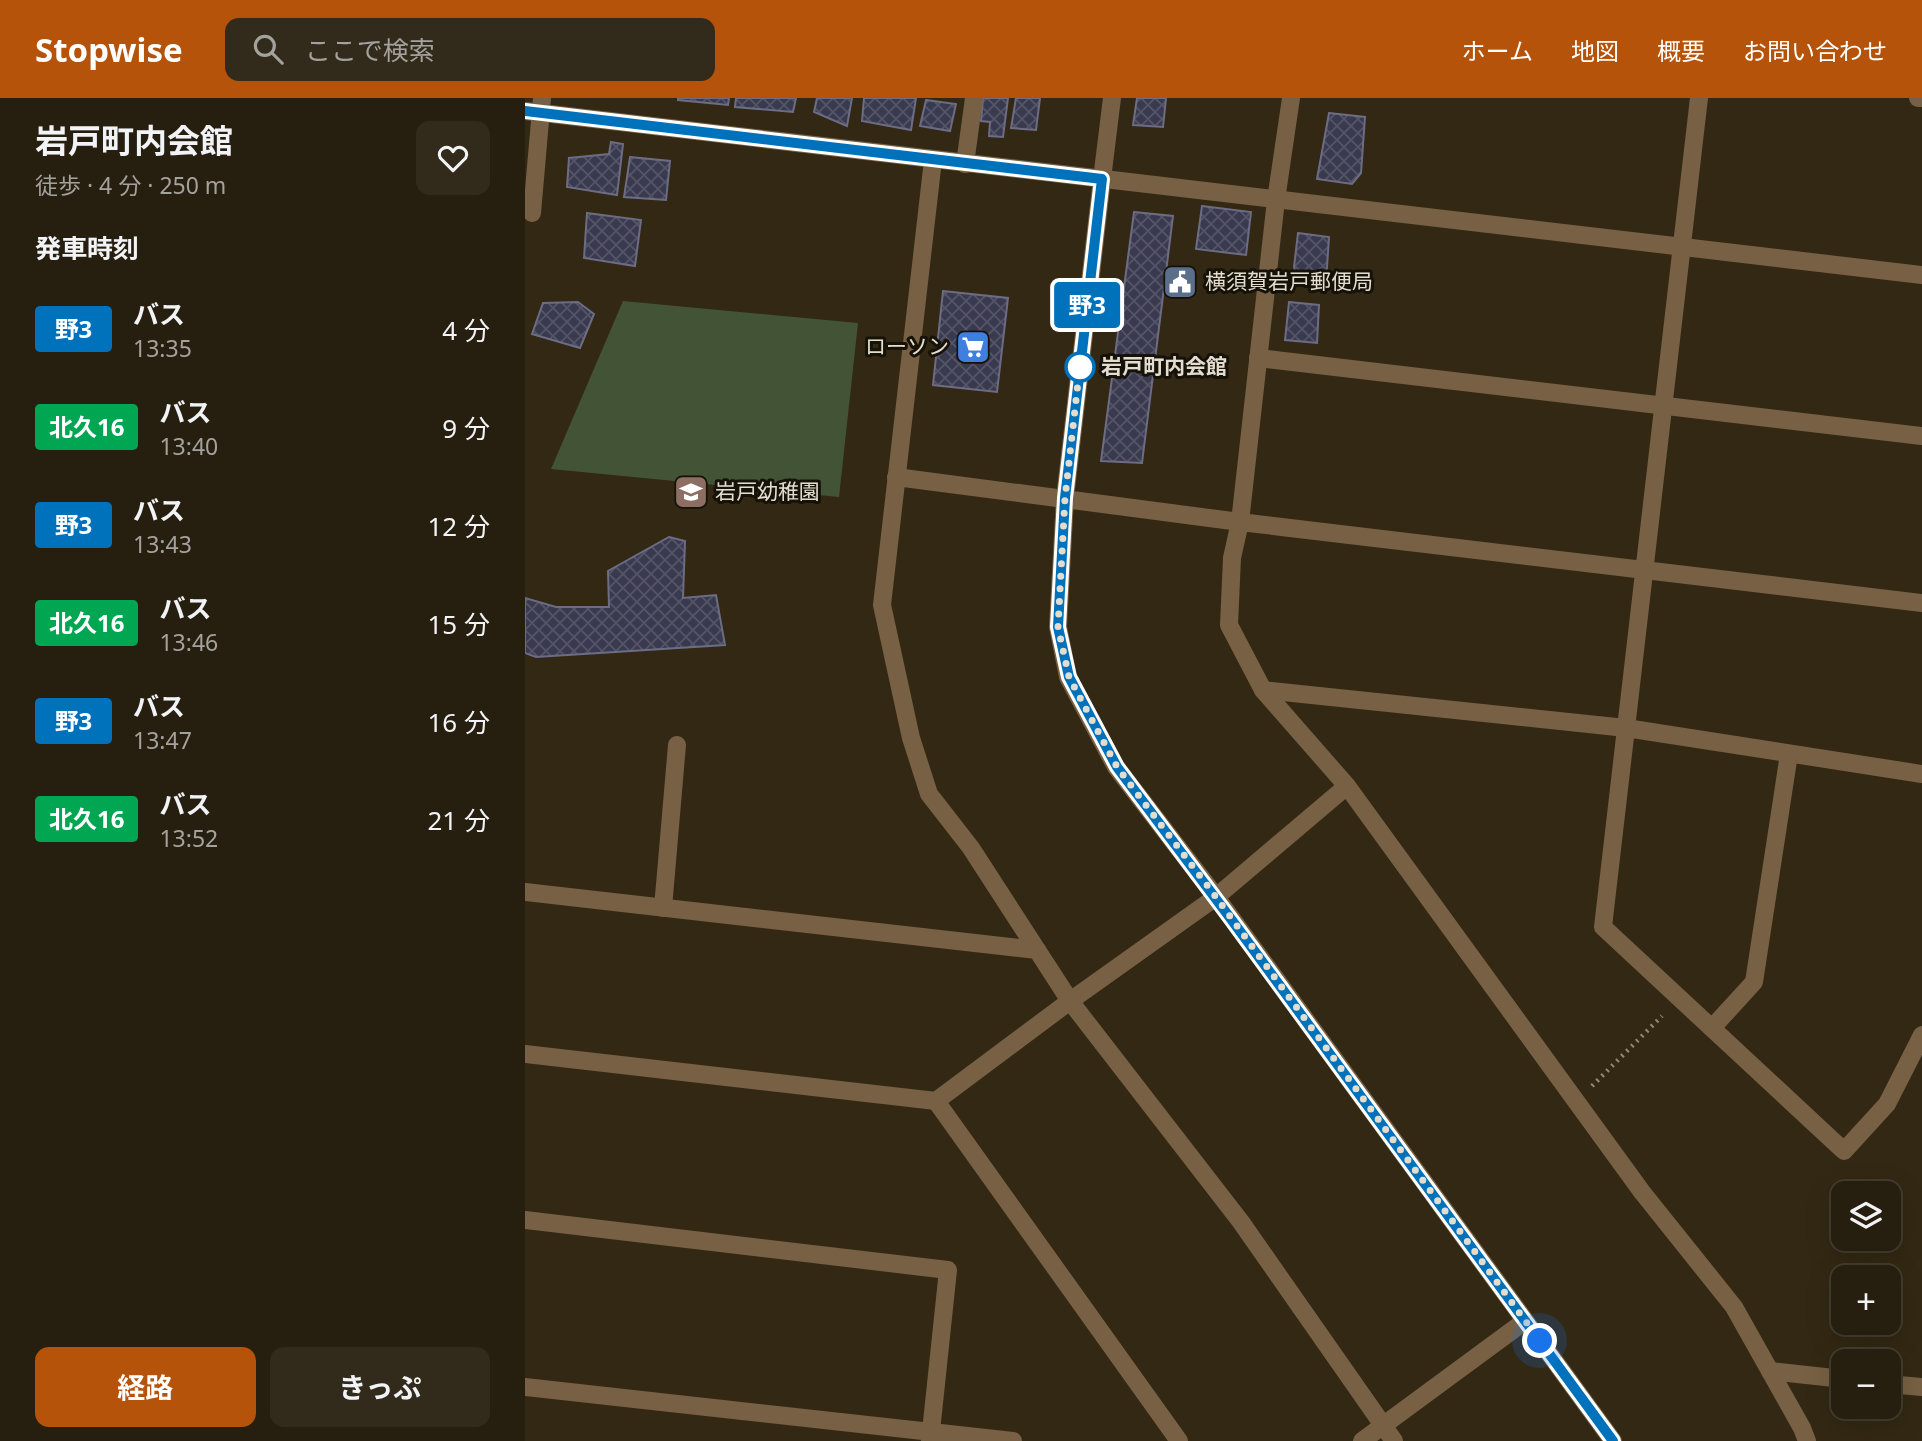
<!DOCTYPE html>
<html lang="ja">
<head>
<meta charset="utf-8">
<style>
	:root { --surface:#261e0e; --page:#322b1c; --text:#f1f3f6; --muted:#a4a29e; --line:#423c2e; --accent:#b45309 }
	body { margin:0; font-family:"Noto Sans","Noto Sans JP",sans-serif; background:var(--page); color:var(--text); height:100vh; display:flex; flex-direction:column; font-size:26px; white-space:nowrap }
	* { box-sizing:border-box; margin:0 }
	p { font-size:23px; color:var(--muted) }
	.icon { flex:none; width:38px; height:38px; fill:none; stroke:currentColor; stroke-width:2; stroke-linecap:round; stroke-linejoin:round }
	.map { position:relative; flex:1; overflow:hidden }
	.sheet { display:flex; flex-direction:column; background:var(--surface); width:525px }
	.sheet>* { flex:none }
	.badge { padding:0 14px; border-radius:5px; font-size:24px; line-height:46px }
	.tools { position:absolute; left:1306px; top:1083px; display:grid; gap:14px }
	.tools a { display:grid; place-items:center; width:70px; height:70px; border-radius:14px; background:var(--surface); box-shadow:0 7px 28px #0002,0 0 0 2px var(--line); font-size:35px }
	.you { position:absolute; width:35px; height:35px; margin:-18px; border:5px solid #fff; border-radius:50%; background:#1a73e8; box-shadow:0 0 0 10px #1a73e833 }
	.map>.badge { position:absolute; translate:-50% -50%; box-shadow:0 0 0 4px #fff }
	h2 { padding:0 35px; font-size:26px; line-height:63px }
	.round { display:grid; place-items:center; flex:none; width:74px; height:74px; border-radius:14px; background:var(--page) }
	.overview { display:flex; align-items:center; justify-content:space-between; height:119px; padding:0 35px }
	h1 { font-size:33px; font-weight:700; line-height:52px }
	.primary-button { display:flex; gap:14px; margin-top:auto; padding:14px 35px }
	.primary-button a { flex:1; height:80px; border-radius:14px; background:var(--accent); color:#fff; font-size:28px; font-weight:700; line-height:80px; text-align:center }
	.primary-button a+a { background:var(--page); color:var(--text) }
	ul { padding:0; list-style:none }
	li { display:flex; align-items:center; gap:21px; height:98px; padding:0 35px }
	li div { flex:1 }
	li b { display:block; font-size:26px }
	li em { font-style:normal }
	li .badge { min-width:77px; font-weight:700; text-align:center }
	header { display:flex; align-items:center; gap:42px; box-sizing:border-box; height:98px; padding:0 35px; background:var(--accent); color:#fff }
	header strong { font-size:33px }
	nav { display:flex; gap:38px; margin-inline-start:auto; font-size:24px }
	.search { width:490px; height:63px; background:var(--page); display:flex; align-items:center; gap:18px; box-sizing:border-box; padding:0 24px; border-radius:14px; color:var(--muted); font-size:26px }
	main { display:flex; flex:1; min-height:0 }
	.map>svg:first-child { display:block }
</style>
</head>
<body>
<header>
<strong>Stopwise</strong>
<div class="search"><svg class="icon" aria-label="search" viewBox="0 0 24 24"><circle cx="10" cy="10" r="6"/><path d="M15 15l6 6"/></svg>ここで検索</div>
<nav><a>ホーム</a><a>地図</a><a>概要</a><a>お問い合わせ</a></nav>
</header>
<main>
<section class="sheet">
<div class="overview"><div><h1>岩戸町内会館</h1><p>徒歩 · 4 分 · 250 m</p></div><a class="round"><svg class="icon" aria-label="heart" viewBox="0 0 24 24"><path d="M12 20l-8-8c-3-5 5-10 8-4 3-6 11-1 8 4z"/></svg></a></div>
<h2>発車時刻</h2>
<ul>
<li><span class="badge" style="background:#0072bc;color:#fff">野3</span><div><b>バス</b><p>13:35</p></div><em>4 分</em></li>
<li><span class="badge" style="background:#00a651;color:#fff">北久16</span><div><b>バス</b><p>13:40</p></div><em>9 分</em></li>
<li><span class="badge" style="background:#0072bc;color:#fff">野3</span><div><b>バス</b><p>13:43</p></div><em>12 分</em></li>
<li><span class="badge" style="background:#00a651;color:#fff">北久16</span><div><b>バス</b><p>13:46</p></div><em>15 分</em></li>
<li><span class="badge" style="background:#0072bc;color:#fff">野3</span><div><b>バス</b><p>13:47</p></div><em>16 分</em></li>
<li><span class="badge" style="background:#00a651;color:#fff">北久16</span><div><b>バス</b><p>13:52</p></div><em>21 分</em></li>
</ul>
<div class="primary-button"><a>経路</a><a>きっぷ</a></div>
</section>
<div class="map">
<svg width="1397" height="1343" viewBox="0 0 1397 1343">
	<defs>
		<pattern id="building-cross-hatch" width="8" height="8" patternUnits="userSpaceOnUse" patternTransform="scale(1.75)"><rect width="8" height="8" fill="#39394f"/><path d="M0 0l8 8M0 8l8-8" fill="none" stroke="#565567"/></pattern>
	</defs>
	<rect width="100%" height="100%" fill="#322813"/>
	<polygon fill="#435336" points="98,203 333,225 314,399 26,371"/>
	<g fill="url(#building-cross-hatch)" stroke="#6c6c85" stroke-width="2">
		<polygon points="153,0 204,0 203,7 153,2"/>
		<polygon points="211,0 271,0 268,14 210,9"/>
		<polygon points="292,0 327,0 322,28 289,14"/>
		<polygon points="339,0 391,0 386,32 337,23"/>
		<polygon points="458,0 483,0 478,39 464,38 465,24 456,23"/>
		<polygon points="491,0 515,0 511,32 486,30"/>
		<polygon points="612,0 641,0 638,29 608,27"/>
		<polygon points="401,2 431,6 425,33 395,28"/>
		<polygon points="804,15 840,19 836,75 827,86 792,81"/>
		<polygon points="86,44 98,46 92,97 42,89 44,60 84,56"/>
		<polygon points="105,59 145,63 141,102 99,99"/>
		<polygon points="677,108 726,114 721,157 671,151"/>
		<polygon points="609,114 648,118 617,365 576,363"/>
		<polygon points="62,115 116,122 110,168 59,160"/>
		<polygon points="773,135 804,139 801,184 772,180 769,169"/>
		<polygon points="418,193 483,200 472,294 408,287"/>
		<polygon points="53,204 69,216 55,250 7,236 18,205"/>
		<polygon points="764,204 794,207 792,245 760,242"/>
		<polygon points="144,439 160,443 158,500 191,497 200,547 11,559 0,555 0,500 31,509 84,509 83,473"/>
	</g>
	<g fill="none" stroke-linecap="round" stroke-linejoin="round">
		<polyline stroke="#918a79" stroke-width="4.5" stroke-dasharray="2 5" stroke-linecap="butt" points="1067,988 1137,918"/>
		<g stroke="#776043" stroke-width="18">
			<polyline points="766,0 751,102 715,424 707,460 704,527 738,592 822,688 1117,1094 1209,1209 1277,1330 1282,1343"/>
			<polyline points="1174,0 1078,829 1319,1053 1362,1006 1397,937"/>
			<polyline points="1393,0 1397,0"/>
			<polyline points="408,62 357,507 386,640 404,696 446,750 545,903 716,1124 869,1343"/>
			<polyline points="440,66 449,0"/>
			<polyline points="577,81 587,0"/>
			<polyline points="7,115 17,0"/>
			<polyline points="733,260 1397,338"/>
			<polyline points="371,379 715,424 1397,505"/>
			<polyline points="738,592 1101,630 1397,676"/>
			<polyline points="0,794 512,852"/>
			<polyline points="138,810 152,647"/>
			<polyline points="1187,930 1229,884 1264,656"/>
			<polyline points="0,956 411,1003"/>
			<polyline points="0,1122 423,1172 405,1343"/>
			<polyline points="1245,1273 1318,1281"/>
			<polyline points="1363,1286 1397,1289"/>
			<polyline points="0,1289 488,1343"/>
			<polyline points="654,1343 411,1003 545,903 691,799 822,688"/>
			<polyline points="837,1343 1000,1223"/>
		</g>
		<g stroke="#776043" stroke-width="18">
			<polyline points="0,13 1397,177"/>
			<polyline points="577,81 540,400 533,529 543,579 591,669 691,799 1088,1343"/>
		</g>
	</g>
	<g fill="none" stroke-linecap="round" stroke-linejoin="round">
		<g stroke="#fff" stroke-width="16">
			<polyline id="line" points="0,13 577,81 540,400 533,529 544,579 592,669 706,821 1088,1343"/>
		</g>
		<use href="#line" stroke="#0072bc" stroke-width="10"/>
		<polyline stroke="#e3ddd0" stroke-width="7" stroke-dasharray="0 12.6" points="555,269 555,267 540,400 533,529 544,579 592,669 691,799 1015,1243"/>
	</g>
	<defs>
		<g id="civic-square" transform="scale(1.75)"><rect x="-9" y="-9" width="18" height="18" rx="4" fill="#5c6f8a" stroke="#161208"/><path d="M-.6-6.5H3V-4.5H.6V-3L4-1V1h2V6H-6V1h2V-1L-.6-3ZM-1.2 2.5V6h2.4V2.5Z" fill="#fff"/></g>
		<g id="supermarket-square" transform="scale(1.75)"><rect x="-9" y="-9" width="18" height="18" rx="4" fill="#3f7fe0" stroke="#161208"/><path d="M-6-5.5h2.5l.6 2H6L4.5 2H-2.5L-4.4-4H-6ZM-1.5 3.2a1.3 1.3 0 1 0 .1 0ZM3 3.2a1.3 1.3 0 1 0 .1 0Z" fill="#fff"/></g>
		<g id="school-square" transform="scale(1.75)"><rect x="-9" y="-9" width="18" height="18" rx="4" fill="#8d6e63" stroke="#161208"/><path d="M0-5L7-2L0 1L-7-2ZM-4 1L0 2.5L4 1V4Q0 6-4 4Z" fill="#fff"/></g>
	</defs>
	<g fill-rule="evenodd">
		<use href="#civic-square" x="655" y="184"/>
		<use href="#supermarket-square" x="448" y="249"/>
		<use href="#school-square" x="166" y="394"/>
	</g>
	<circle fill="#fff" stroke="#0072bc" stroke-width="3.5" cx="555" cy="269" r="14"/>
	<g text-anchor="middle" stroke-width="6" stroke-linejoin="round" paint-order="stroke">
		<g font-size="21" fill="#e3ddd0" stroke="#161208" text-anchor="start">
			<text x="680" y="191">横須賀岩戸郵便局</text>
			<text x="424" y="256" text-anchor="end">ローソン</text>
			<text x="190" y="401">岩戸幼稚園</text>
		</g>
		<g font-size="21" font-weight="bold" fill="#e3ddd0" stroke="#161208" text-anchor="start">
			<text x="576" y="276">岩戸町内会館</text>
		</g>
	</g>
</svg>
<div class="tools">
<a><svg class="icon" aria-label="layers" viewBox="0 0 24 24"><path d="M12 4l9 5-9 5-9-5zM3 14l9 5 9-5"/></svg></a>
<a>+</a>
<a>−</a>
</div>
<div class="you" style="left:1015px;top:1243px"></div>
<b class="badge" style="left:562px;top:207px;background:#0072bc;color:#fff">野3</b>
</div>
</main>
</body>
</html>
